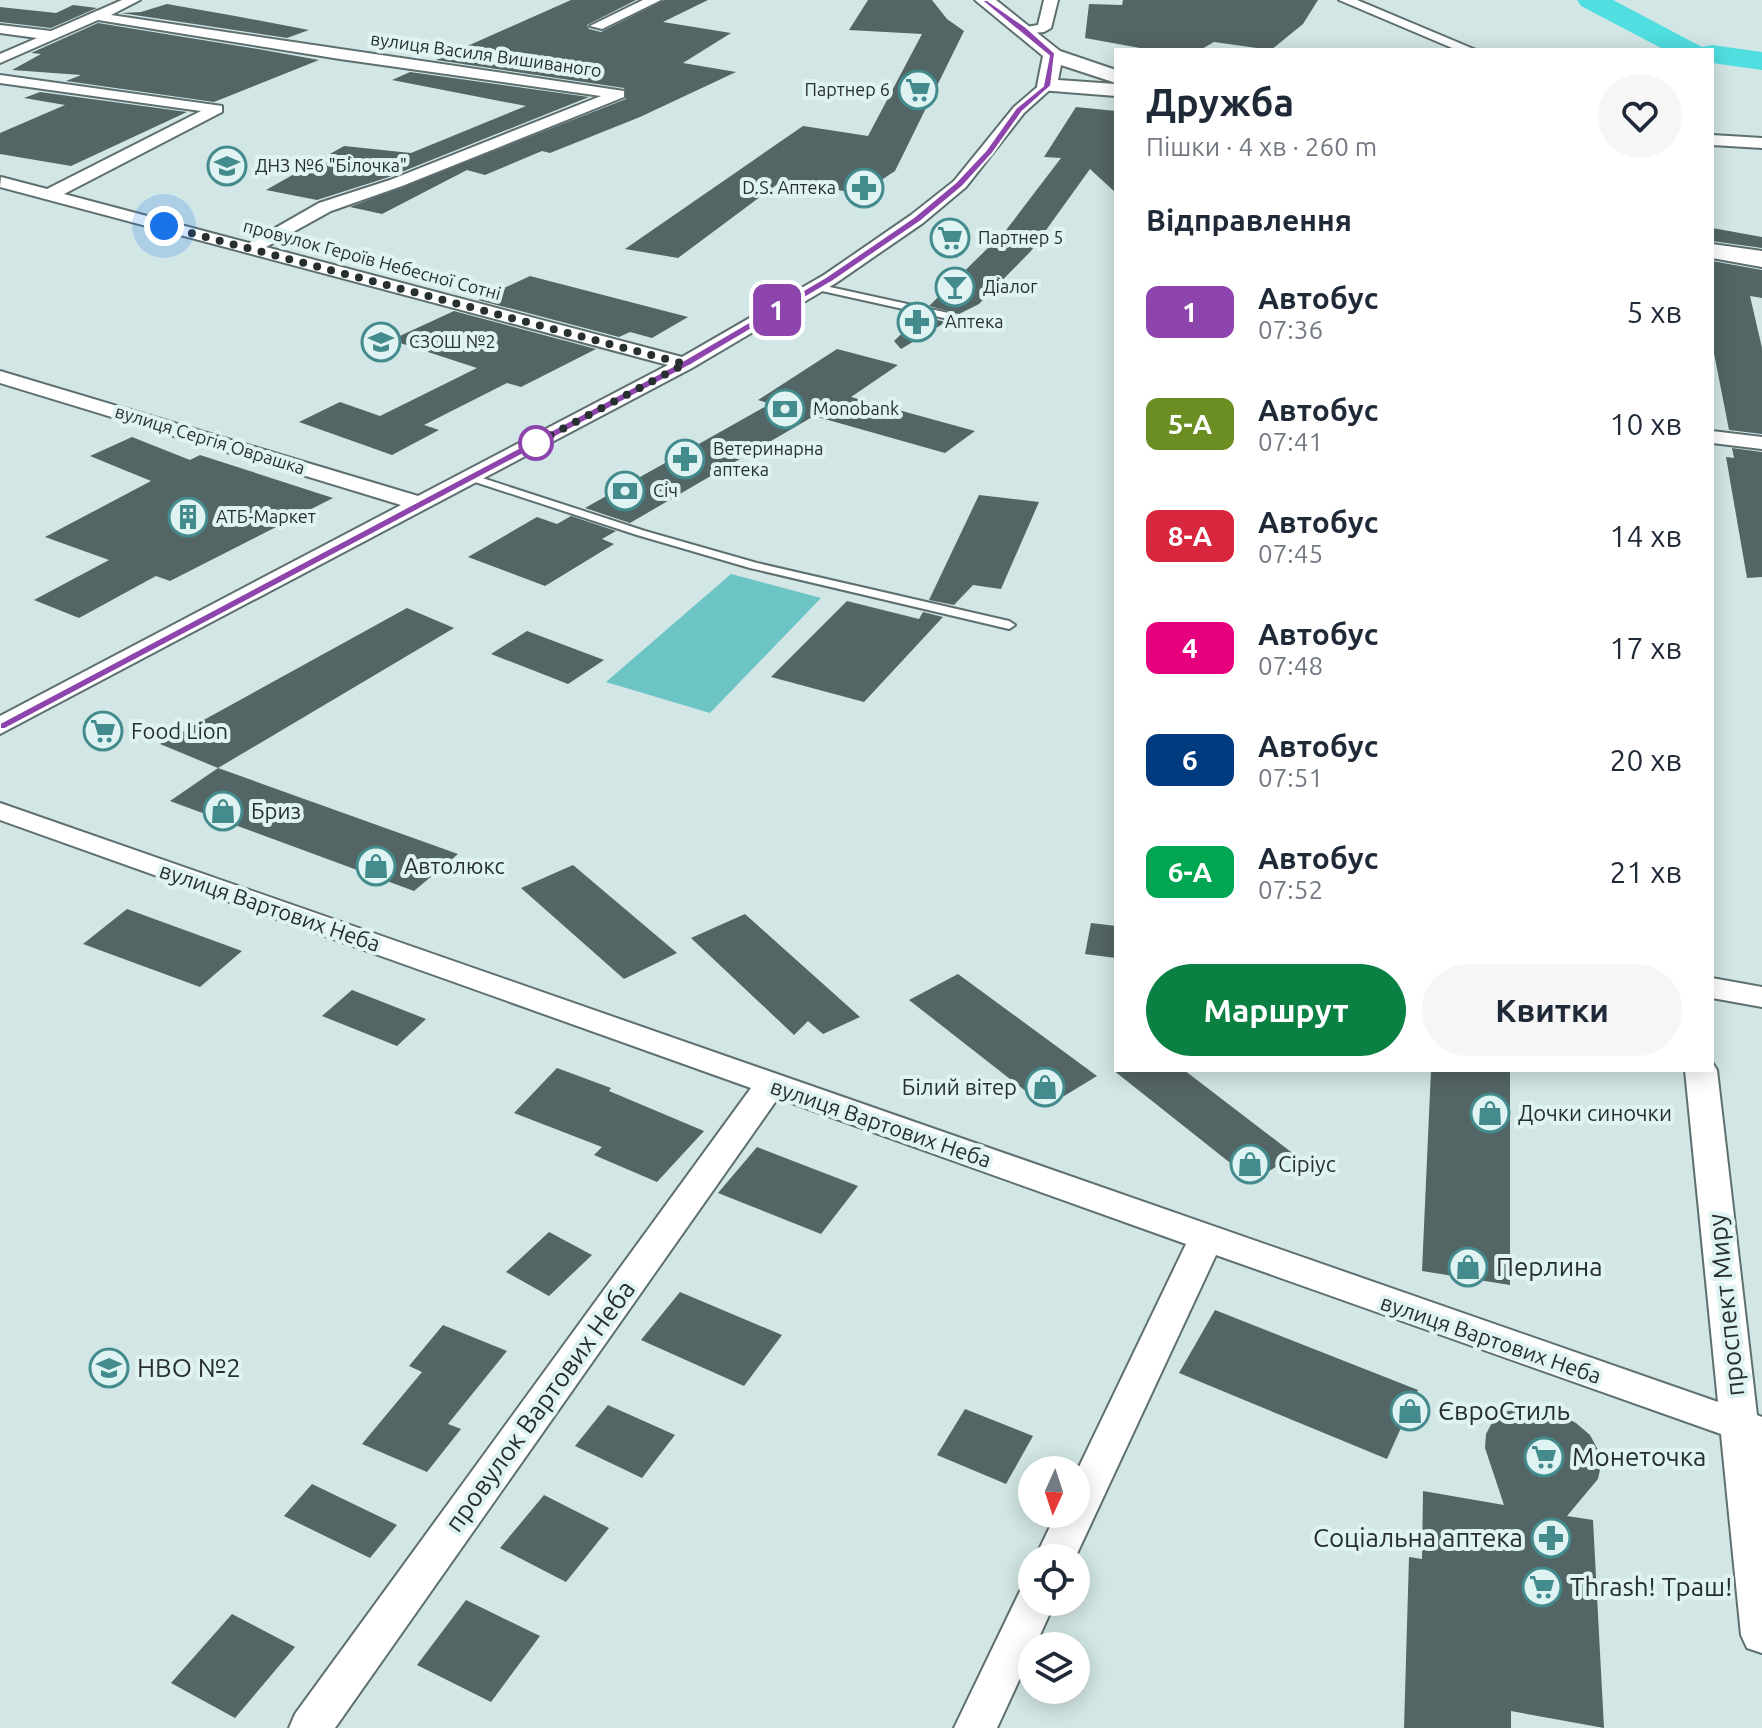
<!DOCTYPE html>
<html lang="uk">
<head>
<meta charset="utf-8">
<style>
	:root { --surface:#fff; --page:#f6f6f7; --text:#1f2937; --muted:#747a83; --accent:#0b8043 }
	body { margin:0; font-family:Ubuntu,sans-serif; background:var(--page); color:var(--text); height:100vh; display:flex; flex-direction:column; font-size:30px; white-space:nowrap }
	* { box-sizing:border-box; margin:0 }
	p { font-size:26px; color:var(--muted) }
	.icon { flex:none; width:44px; height:44px; fill:none; stroke:currentColor; stroke-width:2; stroke-linecap:round; stroke-linejoin:round }
	.map { position:relative; flex:1; overflow:hidden }
	.drawer { position:absolute; left:1114px; top:48px; width:600px; height:1024px; display:flex; flex-direction:column; background:var(--surface); border-radius:0px; box-shadow:0 4px 20px #0003 }
	.drawer>* { flex:none }
	.badge { padding:0 16px; border-radius:12px; font-size:28px; line-height:52px }
	.needle { width:52px; rotate:183deg }
	.tools { position:absolute; left:1018px; top:1456px; display:grid; gap:16px }
	.tools a { display:grid; place-items:center; width:72px; height:72px; border-radius:50%; background:var(--surface); box-shadow:0 4px 20px #0003; font-size:40px }
	.you { position:absolute; width:40px; height:40px; margin:-20px; border:6px solid #fff; border-radius:50%; background:#1a73e8; box-shadow:0 0 0 12px #1a73e833 }
	.map>.badge { position:absolute; translate:-50% -50%; box-shadow:0 0 0 4px #fff }
	h2 { padding:0 32px; font-size:30px; line-height:72px }
	.round { display:grid; place-items:center; flex:none; width:84px; height:84px; border-radius:42px; background:var(--page) }
	.headline { display:flex; align-items:center; justify-content:space-between; height:136px; padding:0 32px }
	h1 { font-size:38px; font-weight:600; line-height:60px }
	.primary-button { display:flex; gap:16px; margin-top:auto; padding:16px 32px }
	.primary-button a { flex:1; height:92px; border-radius:48px; background:var(--accent); color:#fff; font-size:32px; font-weight:600; line-height:92px; text-align:center }
	.primary-button a+a { background:var(--page); color:var(--text) }
	ul { padding:0; list-style:none }
	li { display:flex; align-items:center; gap:24px; height:112px; padding:0 32px }
	li div { flex:1 }
	li b { display:block; font-size:30px }
	li em { font-style:normal }
	li .badge { min-width:88px; font-weight:700; text-align:center }
	.map>svg:first-child { display:block }
</style>
</head>
<body>
<div class="map">
<svg width="1762" height="1728" viewBox="0 0 1762 1728">
	<rect width="100%" height="100%" fill="#d2e6e6"/>
	<polygon fill="#6dc4c5" points="731,574 821,598 710,713 606,682"/>
	<g fill="none" stroke-linecap="round" stroke-linejoin="round">
		<polygon fill="#51dee0" fill-rule="evenodd" points="1577,0 1613,0 1702,47 1712,45 1762,52 1762,70 1712,63 1712,50 1665,50 1581,6"/>
	</g>
	<g fill="#546565">
		<polygon points="571,0 636,0 587,25 589,29 601,32 664,0 708,0 663,22 731,33 683,63 736,72 640,117 550,153 542,151 485,175 467,170 382,214 350,207 626,99 624,88 436,60"/>
		<polygon points="868,0 932,0 947,19 964,31 895,171 860,194 783,180 678,258 625,249 803,126 868,136 922,34 849,30"/>
		<polygon points="1123,0 1318,0 1303,24 1271,50 1214,42 1200,50 1151,50 1085,38 1089,4 1122,5"/>
		<polygon points="167,4 235,16 309,30 287,38 121,13 141,12"/>
		<polygon points="73,5 97,8 51,28 0,22 0,7 56,13"/>
		<polygon points="98,23 258,49 319,60 214,102 66,81 81,75 12,70 41,54 31,53"/>
		<polygon points="410,72 589,97 389,177 317,200 266,190 344,146 411,153 526,106 392,80"/>
		<polygon points="40,92 187,112 71,166 0,154 0,133 65,105 24,98"/>
		<polygon points="1076,107 1116,111 1116,193 1090,169 1031,251 979,304 959,314 929,306 994,242 997,242 1061,158 1044,157"/>
		<polygon points="1712,228 1762,237 1762,248 1712,241"/>
		<polygon points="1712,261 1762,270 1762,298 1750,296 1762,348 1762,434 1729,430 1712,343"/>
		<polygon points="530,276 688,317 652,338 630,332 619,337 478,300"/>
		<polygon points="454,311 596,349 521,387 507,383 424,425 439,430 392,455 299,422 340,402 380,416 477,368 391,340"/>
		<polygon points="920,316 946,322 901,349 894,341"/>
		<polygon points="837,349 898,365 851,397 975,431 945,453 814,416 630,523 585,508 770,404 758,400"/>
		<polygon points="132,437 190,460 200,455 333,498 170,581 156,576 79,618 34,600 109,560 45,537 151,481 90,456"/>
		<polygon points="1732,448 1762,452 1762,577 1747,578 1726,457 1734,458"/>
		<polygon points="979,495 1039,502 1001,589 973,585 954,605 929,600"/>
		<polygon points="571,516 616,531 602,539 614,544 545,586 468,557 537,517 557,524"/>
		<polygon points="847,601 919,619 923,612 943,617 864,702 771,677"/>
		<polygon points="407,608 454,628 218,768 160,744"/>
		<polygon points="527,631 604,660 568,684 491,654"/>
		<polygon points="218,768 458,854 414,891 170,801"/>
		<polygon points="573,865 677,953 624,979 521,888"/>
		<polygon points="127,909 242,951 200,987 83,944"/>
		<polygon points="745,914 860,1017 823,1034 808,1021 794,1035 691,938"/>
		<polygon points="1091,923 1116,926 1116,958 1085,954"/>
		<polygon points="958,974 1097,1076 1046,1107 909,1000"/>
		<polygon points="352,990 426,1019 397,1046 322,1016"/>
		<polygon points="557,1068 611,1088 609,1091 704,1131 657,1182 594,1155 602,1147 514,1113"/>
		<polygon points="1113,1070 1184,1070 1295,1155 1253,1181"/>
		<polygon points="1431,1070 1510,1070 1510,1285 1422,1271"/>
		<polygon points="757,1147 858,1186 821,1234 718,1193"/>
		<polygon points="549,1232 592,1255 549,1296 506,1272"/>
		<polygon points="680,1292 782,1335 744,1386 641,1340"/>
		<polygon points="1215,1310 1418,1390 1387,1459 1179,1373"/>
		<polygon points="443,1325 507,1351 448,1424 461,1429 427,1472 362,1444 422,1372 409,1366"/>
		<polygon points="608,1405 675,1435 642,1478 575,1446"/>
		<polygon points="1521,1408 1559,1414 1576,1423 1590,1435 1598,1450 1601,1465 1598,1479 1567,1516 1593,1520 1604,1728 1511,1711 1511,1728 1404,1728 1409,1557 1422,1559 1423,1491 1504,1505 1485,1448 1486,1434 1493,1421 1505,1412"/>
		<polygon points="965,1409 1033,1436 1006,1484 937,1455"/>
		<polygon points="312,1484 397,1525 370,1558 284,1516"/>
		<polygon points="544,1495 609,1528 566,1582 500,1548"/>
		<polygon points="466,1600 540,1636 491,1702 417,1665"/>
		<polygon points="232,1614 295,1647 235,1718 171,1683"/>
	</g>
	<g fill="none" stroke-linecap="round" stroke-linejoin="round">
		<g stroke="#5e6f6f" stroke-width="4">
			<g id="lane">
				<polygon points="816,284 953,314 958,317 953,320 813,289 811,287"/>
				<polygon points="470,474 645,531 757,563 1009,621 1015,625 1009,629 750,568 637,535 466,479 466,475"/>
			</g>
		</g>
		<g stroke="#5e6f6f" stroke-width="4">
			<g id="street">
				<polygon points="122,0 140,0 111,15 624,91 624,97 402,186 331,211 266,247 682,357 824,275 911,215 954,181 1014,107 1042,83 1047,82 1054,86 1024,113 966,187 923,223 836,283 692,368 0,734 0,716 401,505 0,383 0,371 418,496 668,365 0,187 1,177 47,189 201,111 0,83 0,75 222,106 222,112 64,194 249,243 319,203 390,180 601,96 340,59 98,20 0,63 0,54 37,38 0,33 0,25 51,31"/>
				<polygon points="643,0 661,0 602,29 590,26"/>
				<polygon points="1044,0 1058,0 1051,28 1044,32 1021,34 1021,28 1038,25"/>
				<polygon points="1339,0 1357,0 1476,50 1457,50"/>
				<polygon points="1712,135 1762,138 1762,148 1712,145"/>
				<polygon points="1712,431 1762,437 1762,449 1712,443"/>
				<polygon points="0,803 1718,1402 1685,1070 1712,1070 1712,1062 1717,1070 1757,1415 1762,1417 1762,1653 1747,1648 1741,1635 1721,1434 1216,1255 1075,1558 1035,1558 1056,1514 1076,1514 1076,1473 1186,1244 778,1098 335,1728 289,1728 295,1714 751,1088 0,820"/>
				<polygon points="1712,978 1762,987 1762,1007 1712,998"/>
				<polygon points="1032,1585 1032,1602 1055,1602 1035,1646 1032,1646 1032,1652 997,1728 954,1728 1021,1589"/>
			</g>
		</g>
		<g stroke="#5e6f6f" stroke-width="4">
			<g id="secondary">
				<polygon points="975,0 996,0 1060,51 1116,70 1116,83 1061,65 1058,80 1116,84 1116,96 1040,90 1037,86 1043,56"/>
				<polygon points="1712,244 1762,251 1762,267 1712,258"/>
			</g>
		</g>
		<use href="#lane" fill="#fff" fill-rule="evenodd"/>
		<use href="#street" fill="#fff" fill-rule="evenodd"/>
		<use href="#secondary" fill="#fff" fill-rule="evenodd"/>
	</g>
	<polygon fill="#8e44ad" stroke="#fff" stroke-width="2" points="981,0 987,0 1026,27 1055,53 1051,86 1022,112 992,154 963,186 921,221 833,281 689,366 5,729 0,729 0,723 681,362 826,277 914,217 956,182 986,150 1016,108 1043,86 1049,56"/>
	<g fill="none" stroke-linecap="round" stroke-linejoin="round">
		<polyline stroke="#282f2f" stroke-width="8" stroke-dasharray="0 14.4" points="164,226 685,364 536,443"/>
	</g>
	<defs>
		<g id="supermarket-ring" transform="scale(2)"><circle r="9.5" fill="#e0f3f3" stroke="#438b8c" stroke-width="1.5"/><path d="M-6-5.5h2.5l.6 2H6L4.5 2H-2.5L-4.4-4H-6ZM-1.5 3.2a1.3 1.3 0 1 0 .1 0ZM3 3.2a1.3 1.3 0 1 0 .1 0Z" fill="#438b8c"/></g>
		<g id="school-ring" transform="scale(2)"><circle r="9.5" fill="#e0f3f3" stroke="#438b8c" stroke-width="1.5"/><path d="M0-5L7-2L0 1L-7-2ZM-4 1L0 2.5L4 1V4Q0 6-4 4Z" fill="#438b8c"/></g>
		<g id="pharmacy-ring" transform="scale(2)"><circle r="9.5" fill="#e0f3f3" stroke="#438b8c" stroke-width="1.5"/><path d="M-2-6h4v4h4v4h-4v4h-4v-4h-4v-4h4Z" fill="#438b8c"/></g>
		<g id="bar-ring" transform="scale(2)"><circle r="9.5" fill="#e0f3f3" stroke="#438b8c" stroke-width="1.5"/><path d="M-6-5H6L.8 .8V4.5H3.5V6h-7V4.5H-.8V.8Z" fill="#438b8c"/></g>
		<g id="bank-ring" transform="scale(2)"><circle r="9.5" fill="#e0f3f3" stroke="#438b8c" stroke-width="1.5"/><path d="M-6-4H6V4H-6ZM0-2.3a2.3 2.3 0 1 0 0 4.6a2.3 2.3 0 1 0 0-4.6Z" fill="#438b8c"/></g>
		<g id="building-ring" transform="scale(2)"><circle r="9.5" fill="#e0f3f3" stroke="#438b8c" stroke-width="1.5"/><path d="M-4-6H4V6H1V3H-1V6H-4ZM-2.5-4.3h1.7v1.8h-1.7ZM.8-4.3h1.7v1.8H.8ZM-2.5-1h1.7V.8h-1.7ZM.8-1h1.7V.8H.8Z" fill="#438b8c"/></g>
		<g id="shop-ring" transform="scale(2)"><circle r="9.5" fill="#e0f3f3" stroke="#438b8c" stroke-width="1.5"/><path d="M-5-2.5h2.3a2.7 3.5 0 0 1 5.4 0H5L5.5 6h-11ZM-1.5-2.5h3a1.5 2.3 0 0 0-3 0Z" fill="#438b8c"/></g>
	</defs>
	<g fill-rule="evenodd">
		<use href="#supermarket-ring" x="918" y="90"/>
		<use href="#school-ring" x="227" y="166"/>
		<use href="#pharmacy-ring" x="864" y="188"/>
		<use href="#supermarket-ring" x="950" y="238"/>
		<use href="#bar-ring" x="955" y="287"/>
		<use href="#pharmacy-ring" x="917" y="322"/>
		<use href="#school-ring" x="381" y="342"/>
		<use href="#bank-ring" x="785" y="409"/>
		<use href="#pharmacy-ring" x="685" y="459"/>
		<use href="#bank-ring" x="625" y="491"/>
		<use href="#building-ring" x="188" y="517"/>
		<use href="#supermarket-ring" x="103" y="731"/>
		<use href="#shop-ring" x="223" y="811"/>
		<use href="#shop-ring" x="376" y="866"/>
		<use href="#shop-ring" x="1045" y="1087"/>
		<use href="#shop-ring" x="1490" y="1113"/>
		<use href="#shop-ring" x="1250" y="1164"/>
		<use href="#shop-ring" x="1468" y="1267"/>
		<use href="#school-ring" x="109" y="1368"/>
		<use href="#shop-ring" x="1410" y="1411"/>
		<use href="#supermarket-ring" x="1544" y="1457"/>
		<use href="#pharmacy-ring" x="1551" y="1538"/>
		<use href="#supermarket-ring" x="1542" y="1587"/>
	</g>
	<circle fill="#fff" stroke="#8e44ad" stroke-width="4" cx="536" cy="443" r="16"/>
	<g text-anchor="middle" stroke-width="8" stroke-linejoin="round" paint-order="stroke">
		<g font-size="18" fill="#282f2f" stroke="#e0f3f3">
			<text transform="translate(486 55) rotate(8)" y="6">вулиця Василя Вишиваного</text>
			<text transform="translate(372 260) rotate(15)" y="6">провулок Героїв Небесної Сотні</text>
			<text transform="translate(210 440) rotate(17)" y="6">вулиця Сергія Оврашка</text>
		</g>
		<g font-size="18" fill="#282f2f" stroke="#e0f3f3" text-anchor="start">
			<text x="890" y="96" text-anchor="end">Партнер 6</text>
			<text x="255" y="172">ДНЗ №6 "Білочка"</text>
			<text x="836" y="194" text-anchor="end">D.S. Аптека</text>
			<text x="978" y="244">Партнер 5</text>
			<text x="983" y="293">Діалог</text>
			<text x="945" y="328">Аптека</text>
			<text x="409" y="348">СЗОШ №2</text>
			<text x="813" y="415">Monobank</text>
			<text x="713" y="455">Ветеринарна<tspan x="713" dy="21">аптека</tspan></text>
			<text x="653" y="497">Січ</text>
			<text x="216" y="523">АТБ-Маркет</text>
		</g>
		<g font-size="22" fill="#282f2f" stroke="#e0f3f3" text-anchor="start">
			<text x="131" y="739">Food Lion</text>
			<text x="251" y="819">Бриз</text>
			<text x="404" y="874">Автолюкс</text>
			<text x="1017" y="1095" text-anchor="end">Білий вітер</text>
			<text x="1518" y="1121">Дочки синочки</text>
			<text x="1278" y="1172">Сіріус</text>
		</g>
		<g font-size="22" fill="#282f2f" stroke="#e0f3f3">
			<text transform="translate(270 907) rotate(19)" y="8">вулиця Вартових Неба</text>
			<text transform="translate(881 1123) rotate(19)" y="8">вулиця Вартових Неба</text>
			<text transform="translate(1491 1339) rotate(19)" y="8">вулиця Вартових Неба</text>
		</g>
		<g font-size="26" fill="#282f2f" stroke="#e0f3f3" text-anchor="start">
			<text x="1496" y="1276">Перлина</text>
			<text x="137" y="1377">НВО №2</text>
			<text x="1438" y="1420">ЄвроСтиль</text>
			<text x="1572" y="1466">Монеточка</text>
			<text x="1523" y="1547" text-anchor="end">Соціальна аптека</text>
			<text x="1570" y="1596">Thrash! Траш!</text>
		</g>
		<g font-size="26" fill="#282f2f" stroke="#e0f3f3">
			<text transform="translate(1726 1305) rotate(-96)" y="9">проспект Миру</text>
			<text transform="translate(540 1406) rotate(-54)" y="9">провулок Вартових Неба</text>
		</g>
	</g>
</svg>
<div class="tools">
<a><svg class="needle" viewBox="-14 -14 28 28"><path d="M0-13l5 13h-10z" fill="#e53935"/><path d="M0 13l5-13h-10z" fill="#747a83"/></svg></a>
<a><svg class="icon" aria-label="locate" viewBox="0 0 24 24"><circle cx="12" cy="12" r="6"/><path d="M12 2v4M12 18v4M2 12h4M18 12h4"/></svg></a>
<a><svg class="icon" aria-label="layers" viewBox="0 0 24 24"><path d="M12 4l9 5-9 5-9-5zM3 14l9 5 9-5"/></svg></a>
</div>
<div class="you" style="left:164px;top:226px"></div>
<b class="badge" style="left:777px;top:310px;background:#8e44ad;color:#fff">1</b>
<section class="drawer">
<div class="headline"><div><h1>Дружба</h1><p>Пішки · 4 хв · 260 m</p></div><a class="round"><svg class="icon" aria-label="heart" viewBox="0 0 24 24"><path d="M12 20l-8-8c-3-5 5-10 8-4 3-6 11-1 8 4z"/></svg></a></div>
<h2>Відправлення</h2>
<ul>
<li><span class="badge" style="background:#8e44ad;color:#fff">1</span><div><b>Автобус</b><p>07:36</p></div><em>5 хв</em></li>
<li><span class="badge" style="background:#6b8e23;color:#fff">5-А</span><div><b>Автобус</b><p>07:41</p></div><em>10 хв</em></li>
<li><span class="badge" style="background:#d7263d;color:#fff">8-А</span><div><b>Автобус</b><p>07:45</p></div><em>14 хв</em></li>
<li><span class="badge" style="background:#e6007e;color:#fff">4</span><div><b>Автобус</b><p>07:48</p></div><em>17 хв</em></li>
<li><span class="badge" style="background:#003b80;color:#fff">6</span><div><b>Автобус</b><p>07:51</p></div><em>20 хв</em></li>
<li><span class="badge" style="background:#00a651;color:#fff">6-А</span><div><b>Автобус</b><p>07:52</p></div><em>21 хв</em></li>
</ul>
<div class="primary-button"><a>Маршрут</a><a>Квитки</a></div>
</section>
</div>
</body>
</html>
